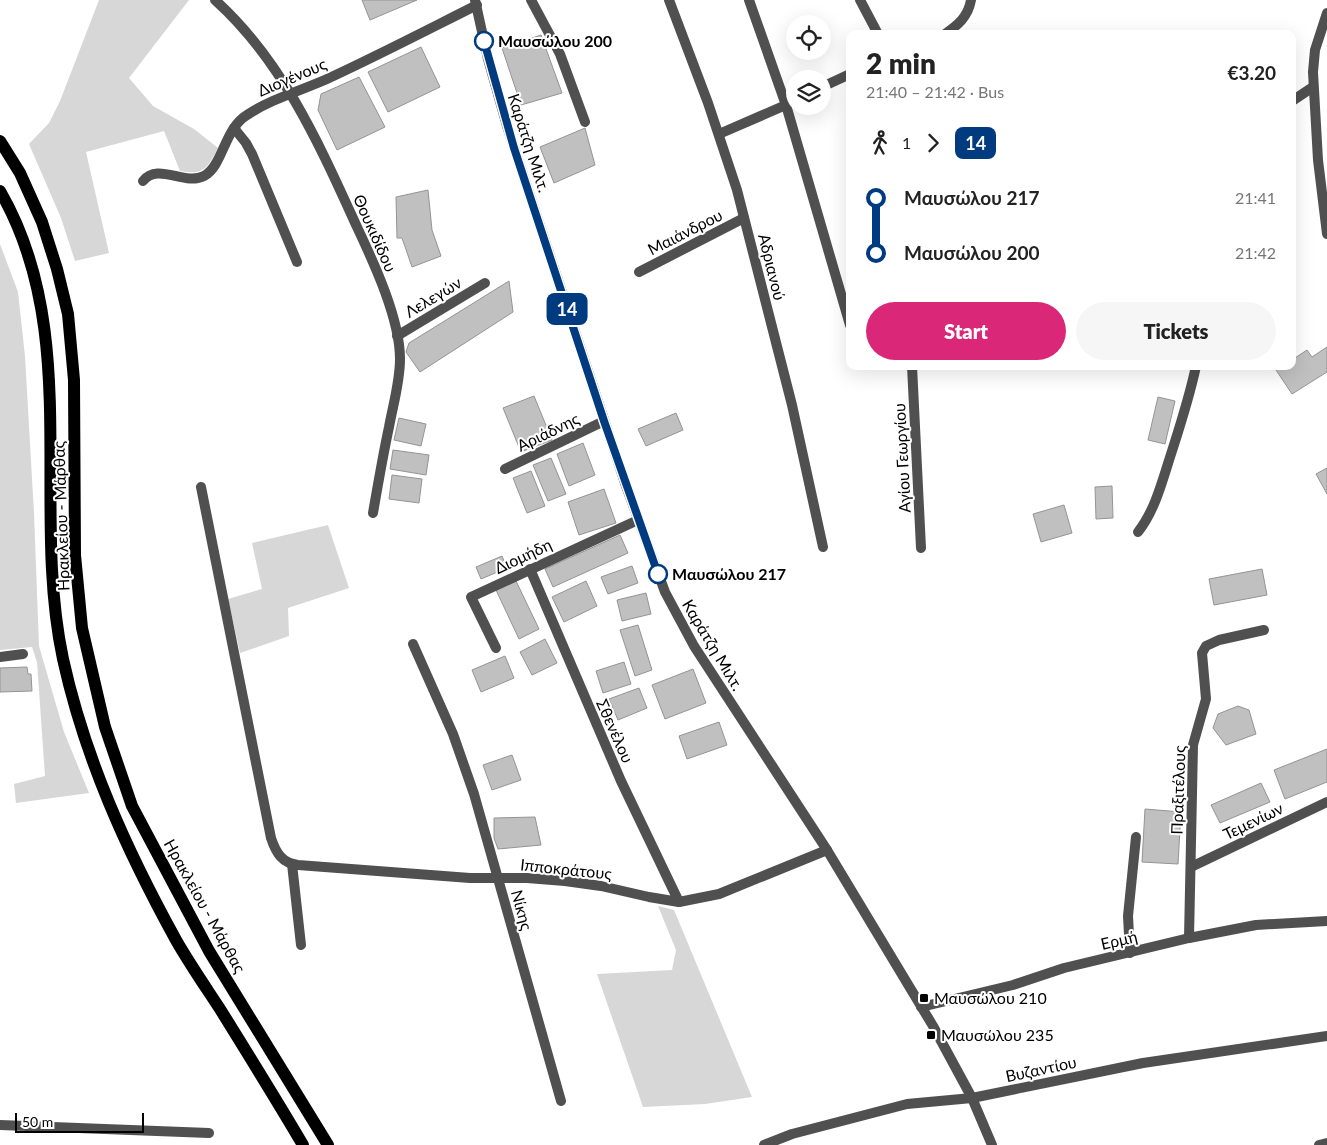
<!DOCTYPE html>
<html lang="en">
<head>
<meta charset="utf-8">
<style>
	:root { --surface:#fff; --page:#f6f6f6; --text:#222; --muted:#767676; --accent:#db2777 }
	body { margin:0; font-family:Lato,sans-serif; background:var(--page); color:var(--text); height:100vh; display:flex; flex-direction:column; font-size:19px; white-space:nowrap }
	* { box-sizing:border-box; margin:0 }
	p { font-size:16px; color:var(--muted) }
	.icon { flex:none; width:28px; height:28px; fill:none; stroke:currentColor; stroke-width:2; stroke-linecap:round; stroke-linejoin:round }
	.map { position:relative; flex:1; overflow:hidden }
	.details { position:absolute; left:846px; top:30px; width:450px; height:340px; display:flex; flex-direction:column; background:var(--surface); border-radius:10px; box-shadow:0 5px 20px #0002 }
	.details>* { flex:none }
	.badge { padding:0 10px; border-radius:8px; font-size:18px; line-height:32px }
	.buttons { position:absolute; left:786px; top:15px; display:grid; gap:10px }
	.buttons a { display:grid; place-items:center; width:45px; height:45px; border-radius:50%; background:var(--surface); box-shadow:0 5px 20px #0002; font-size:25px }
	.scale { position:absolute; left:15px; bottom:12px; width:129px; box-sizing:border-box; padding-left:5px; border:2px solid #000; border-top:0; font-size:14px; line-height:18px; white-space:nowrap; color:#000; -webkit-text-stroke:4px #fff; paint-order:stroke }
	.map>.badge { position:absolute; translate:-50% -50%; box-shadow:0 0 0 2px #fff }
	.legs { display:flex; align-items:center; gap:8px; height:55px; padding:0 20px; font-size:16px }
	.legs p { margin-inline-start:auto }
	.head { display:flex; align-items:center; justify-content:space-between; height:85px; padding:0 20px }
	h1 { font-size:28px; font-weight:800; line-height:38px }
	.button { display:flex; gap:10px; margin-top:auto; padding:10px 20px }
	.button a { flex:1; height:58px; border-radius:30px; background:var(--accent); color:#fff; font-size:20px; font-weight:800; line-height:58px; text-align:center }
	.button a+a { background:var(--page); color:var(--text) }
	ul { padding:0 20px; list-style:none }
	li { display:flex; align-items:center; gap:18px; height:55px; font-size:19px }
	li i { display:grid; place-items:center; width:8px; height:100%; margin:0 6px; background:currentColor }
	li i::after { content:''; width:12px; height:12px; margin:-6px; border:4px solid; border-radius:50%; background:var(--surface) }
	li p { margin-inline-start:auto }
	li:first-child i { background:linear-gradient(#0000 50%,currentColor 0) }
	li:last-child i { background:linear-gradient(currentColor 50%,#0000 0) }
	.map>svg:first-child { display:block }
</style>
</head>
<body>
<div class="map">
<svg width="1327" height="1145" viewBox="0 0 1327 1145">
	<rect width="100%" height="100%" fill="#fff"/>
	<g fill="#d7d7d7">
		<path d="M 99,0 L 189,0 L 129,78 L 153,106 L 194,129 L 218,148 C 208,167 204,176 180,171 L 164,131 L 86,152 L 109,253 L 75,261 L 61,218 L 29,144 L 49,123 L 60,101 Z"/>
		<polygon points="0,244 18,292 25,356 34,513 39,646 64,732 89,793 16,803 14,784 45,776 37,662 32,647 0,650"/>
		<polygon points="328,525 349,588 288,608 289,636 240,653 228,599 262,589 252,543"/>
		<polygon points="658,906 674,910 752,1097 705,1104 643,1107 597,974 672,970 676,950"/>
	</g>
	<g fill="#c0c0c0" stroke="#949494">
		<polygon points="362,0 417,0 370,20"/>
		<polygon points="541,35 562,93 521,105 502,48"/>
		<polygon points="421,47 440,87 388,112 368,72"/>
		<polygon points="359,77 385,127 337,150 318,110 321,94"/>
		<polygon points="585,128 595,165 554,183 540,147"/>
		<polygon points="428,190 432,230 441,256 412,267 402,238 397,238 396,197"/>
		<polygon points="509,281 513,312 420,372 406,352 409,343"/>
		<polygon points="1327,347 1327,372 1292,394 1276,370 1282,366 1292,366 1292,360 1307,350 1312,357"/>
		<polygon points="534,396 552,440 521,452 503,408"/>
		<polygon points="1158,397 1175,401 1165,444 1148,440"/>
		<polygon points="676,413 683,430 646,446 638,429"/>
		<polygon points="399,418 426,424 421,446 394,440"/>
		<polygon points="583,443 595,475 569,486 557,454"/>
		<polygon points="393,450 429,455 426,475 390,469"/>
		<polygon points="551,458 566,494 548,501 533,465"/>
		<polygon points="1327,468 1327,494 1316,474"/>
		<polygon points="531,471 545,506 527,513 513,478"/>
		<polygon points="392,475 422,479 419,503 389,499"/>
		<polygon points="1112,486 1113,518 1096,519 1095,487"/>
		<polygon points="604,489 616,523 579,535 568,502"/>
		<polygon points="1064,505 1072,533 1041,542 1033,514"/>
		<polygon points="620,535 628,553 553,587 545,569"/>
		<polygon points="502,556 507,568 481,579 476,567"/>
		<polygon points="632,566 638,583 608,594 601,577"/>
		<polygon points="1262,569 1267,595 1214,605 1209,579"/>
		<polygon points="516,581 539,629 519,639 496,590"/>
		<polygon points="586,581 597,606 564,622 552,597"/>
		<polygon points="646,593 651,614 622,621 617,600"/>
		<polygon points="638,625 652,670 635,676 620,630"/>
		<polygon points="545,639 557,663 532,675 520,652"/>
		<polygon points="505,656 514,678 481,692 472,670"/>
		<polygon points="624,662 631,684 603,693 596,671"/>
		<polygon points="27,667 28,674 31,674 32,691 0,692 0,668"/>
		<polygon points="693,669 706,703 665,719 652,685"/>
		<polygon points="639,688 647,708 618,720 609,699"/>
		<polygon points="1238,706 1249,710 1256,734 1226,745 1213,728 1218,714"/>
		<polygon points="719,722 727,745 687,759 679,736"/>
		<polygon points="1327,749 1327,782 1285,799 1274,770"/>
		<polygon points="512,755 521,780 492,790 483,765"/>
		<polygon points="1261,783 1270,802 1220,823 1211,805"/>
		<polygon points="1145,809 1181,812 1178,864 1142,862"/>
		<polygon points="535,817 541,845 498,849 494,838 494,818"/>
	</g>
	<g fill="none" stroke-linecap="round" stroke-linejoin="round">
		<g stroke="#505050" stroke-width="10">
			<path d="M 215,0 C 283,61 320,146 357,227 C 374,263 400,319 400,359 C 400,382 393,405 389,427 C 383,455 378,484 373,513"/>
			<polyline points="531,0 560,54 585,122"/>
			<polyline points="669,0 708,103 737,190 792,405 823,547"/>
			<polyline points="749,0 786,105 850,325"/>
			<polyline points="860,0 878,34"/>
			<polyline points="1327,13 1315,50 1313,72 1318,160 1327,234"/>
			<path d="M 945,34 C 958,25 968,17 971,0"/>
			<polyline points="822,87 850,74"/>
			<polyline points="1292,101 1313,87"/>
			<polyline points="234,128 246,143 252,154 297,262"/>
			<polyline points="719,134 795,101"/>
			<path d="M 143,181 C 158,162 184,186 204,176 C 223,166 224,129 247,115 C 271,99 300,91 327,79 C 377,56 427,30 477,5"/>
			<polyline points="639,272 744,218"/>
			<polyline points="397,336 485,283"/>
			<polyline points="912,366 921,548"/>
			<polyline points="505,469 604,421"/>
			<path d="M 201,487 L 271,838 C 276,853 282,863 298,865 L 470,878 L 527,878 L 565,881 L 601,886 L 649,897 L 679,902 L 719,894 L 827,850"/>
			<path d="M 1138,532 C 1156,509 1163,478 1172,451 C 1181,423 1190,395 1196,366"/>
			<polyline points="530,569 621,781 679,902"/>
			<polyline points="413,644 453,734 474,794 561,1101"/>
			<polyline points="496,648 471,597 638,520"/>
			<polyline points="0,657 23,654"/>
			<polyline points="292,864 301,945"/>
			<polyline points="1191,867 1327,802"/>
			<polyline points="1189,938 1193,745 1206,699 1202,653 1206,646 1219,640 1264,630"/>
			<polyline points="1130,953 1128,916 1136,837"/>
			<polyline points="921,1007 1013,985 1064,968 1189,938 1256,925 1327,921"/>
			<polyline points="0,1125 209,1133"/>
			<polyline points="764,1145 792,1134 907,1104 972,1098 1143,1063 1327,1036"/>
			<polyline points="1319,1145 1327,1143"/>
		</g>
		<polyline stroke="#505050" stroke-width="10" points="475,0 488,59 507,126 625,483 665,592 694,646 827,850 933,1026 972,1098 992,1145"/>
		<g stroke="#000" stroke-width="12">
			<polyline points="0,141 20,173 42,222 57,269 68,314 74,380 75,555 82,628 105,727 132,806 209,951 328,1145"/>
			<path d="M 0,191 C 83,334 30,505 63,659 C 85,759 127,851 176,940 C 189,963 205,986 220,1009 C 248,1054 276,1099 303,1145"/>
		</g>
	</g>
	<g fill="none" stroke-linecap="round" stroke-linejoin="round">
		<g stroke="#fff" stroke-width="11">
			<polyline id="line-1" points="484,41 514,148 604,421 658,574"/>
		</g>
		<use href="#line-1" stroke="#003b80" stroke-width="8"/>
	</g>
	<g fill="#fff" stroke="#003b80" stroke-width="2.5">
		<circle cx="484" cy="41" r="9"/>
		<circle cx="658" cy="574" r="9"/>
	</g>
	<g fill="#000" stroke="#fff" stroke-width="2">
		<rect x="919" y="993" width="10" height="10" rx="2.5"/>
		<rect x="926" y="1030" width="10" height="10" rx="2.5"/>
	</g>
	<g text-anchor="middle" stroke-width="4" stroke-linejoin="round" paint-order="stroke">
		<g font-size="16" font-weight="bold" fill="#000" stroke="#fff" text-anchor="start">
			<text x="498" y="47">Μαυσώλου 200</text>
			<text x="672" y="580">Μαυσώλου 217</text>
		</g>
		<g font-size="16" fill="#000" stroke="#fff">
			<text transform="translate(292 77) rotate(-23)" y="6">Διογένους</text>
			<text transform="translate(529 143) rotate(72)" y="6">Καράτζη Μιλτ.</text>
			<text transform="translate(685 232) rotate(-27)" y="6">Μαιάνδρου</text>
			<text transform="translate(375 233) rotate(66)" y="6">Θουκιδίδου</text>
			<text transform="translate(772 267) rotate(76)" y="6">Αδριανού</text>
			<text transform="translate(433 297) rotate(-31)" y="6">Λελεγών</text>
			<text transform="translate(548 432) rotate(-26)" y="6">Αριάδνης</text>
			<text transform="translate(902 458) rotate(-93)" y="6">Αγίου Γεωργίου</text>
			<text transform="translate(61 516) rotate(-92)" y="6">Ηρακλείου - Μάρθας</text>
			<text transform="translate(523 556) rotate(-25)" y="6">Διομήδη</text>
			<text transform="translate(713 645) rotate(59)" y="6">Καράτζη Μιλτ.</text>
			<text transform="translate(615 731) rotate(66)" y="6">Σθενέλου</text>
			<text transform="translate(1178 790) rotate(-88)" y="6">Πραξιτέλους</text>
			<text transform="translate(1253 821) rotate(-26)" y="6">Τεμενίων</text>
			<text transform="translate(566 869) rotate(6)" y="6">Ιπποκράτους</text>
			<text transform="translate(205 906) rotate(61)" y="6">Ηρακλείου - Μάρθας</text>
			<text transform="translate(522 910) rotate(75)" y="6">Νίκης</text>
			<text transform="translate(1119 940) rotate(-13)" y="6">Ερμή</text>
			<text transform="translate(1041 1069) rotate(-12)" y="6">Βυζαντίου</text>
		</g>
		<g font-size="16" fill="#000" stroke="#fff" text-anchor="start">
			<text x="934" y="1004">Μαυσώλου 210</text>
			<text x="941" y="1041">Μαυσώλου 235</text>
		</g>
	</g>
</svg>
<div class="buttons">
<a><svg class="icon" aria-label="locate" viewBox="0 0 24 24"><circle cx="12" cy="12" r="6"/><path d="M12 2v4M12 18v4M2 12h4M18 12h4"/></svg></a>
<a><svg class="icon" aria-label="layers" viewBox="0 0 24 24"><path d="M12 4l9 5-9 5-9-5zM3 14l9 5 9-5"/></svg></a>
</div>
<div class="scale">50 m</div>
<b class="badge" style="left:567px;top:309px;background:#003b80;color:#fff">14</b>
<section class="details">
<div class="head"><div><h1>2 min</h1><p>21:40 – 21:42 · Bus</p></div><b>€3.20</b></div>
<div class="legs"><svg class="icon" aria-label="walk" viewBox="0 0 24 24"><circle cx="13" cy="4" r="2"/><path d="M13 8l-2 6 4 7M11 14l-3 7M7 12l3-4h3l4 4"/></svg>1<svg class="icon" aria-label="forward" viewBox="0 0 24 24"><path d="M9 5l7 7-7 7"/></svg><b class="badge" style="background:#003b80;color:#fff">14</b></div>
<ul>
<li><i style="color:#003b80"></i><b>Μαυσώλου 217</b><p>21:41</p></li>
<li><i style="color:#003b80"></i><b>Μαυσώλου 200</b><p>21:42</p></li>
</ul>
<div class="button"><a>Start</a><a>Tickets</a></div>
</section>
</div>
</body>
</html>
